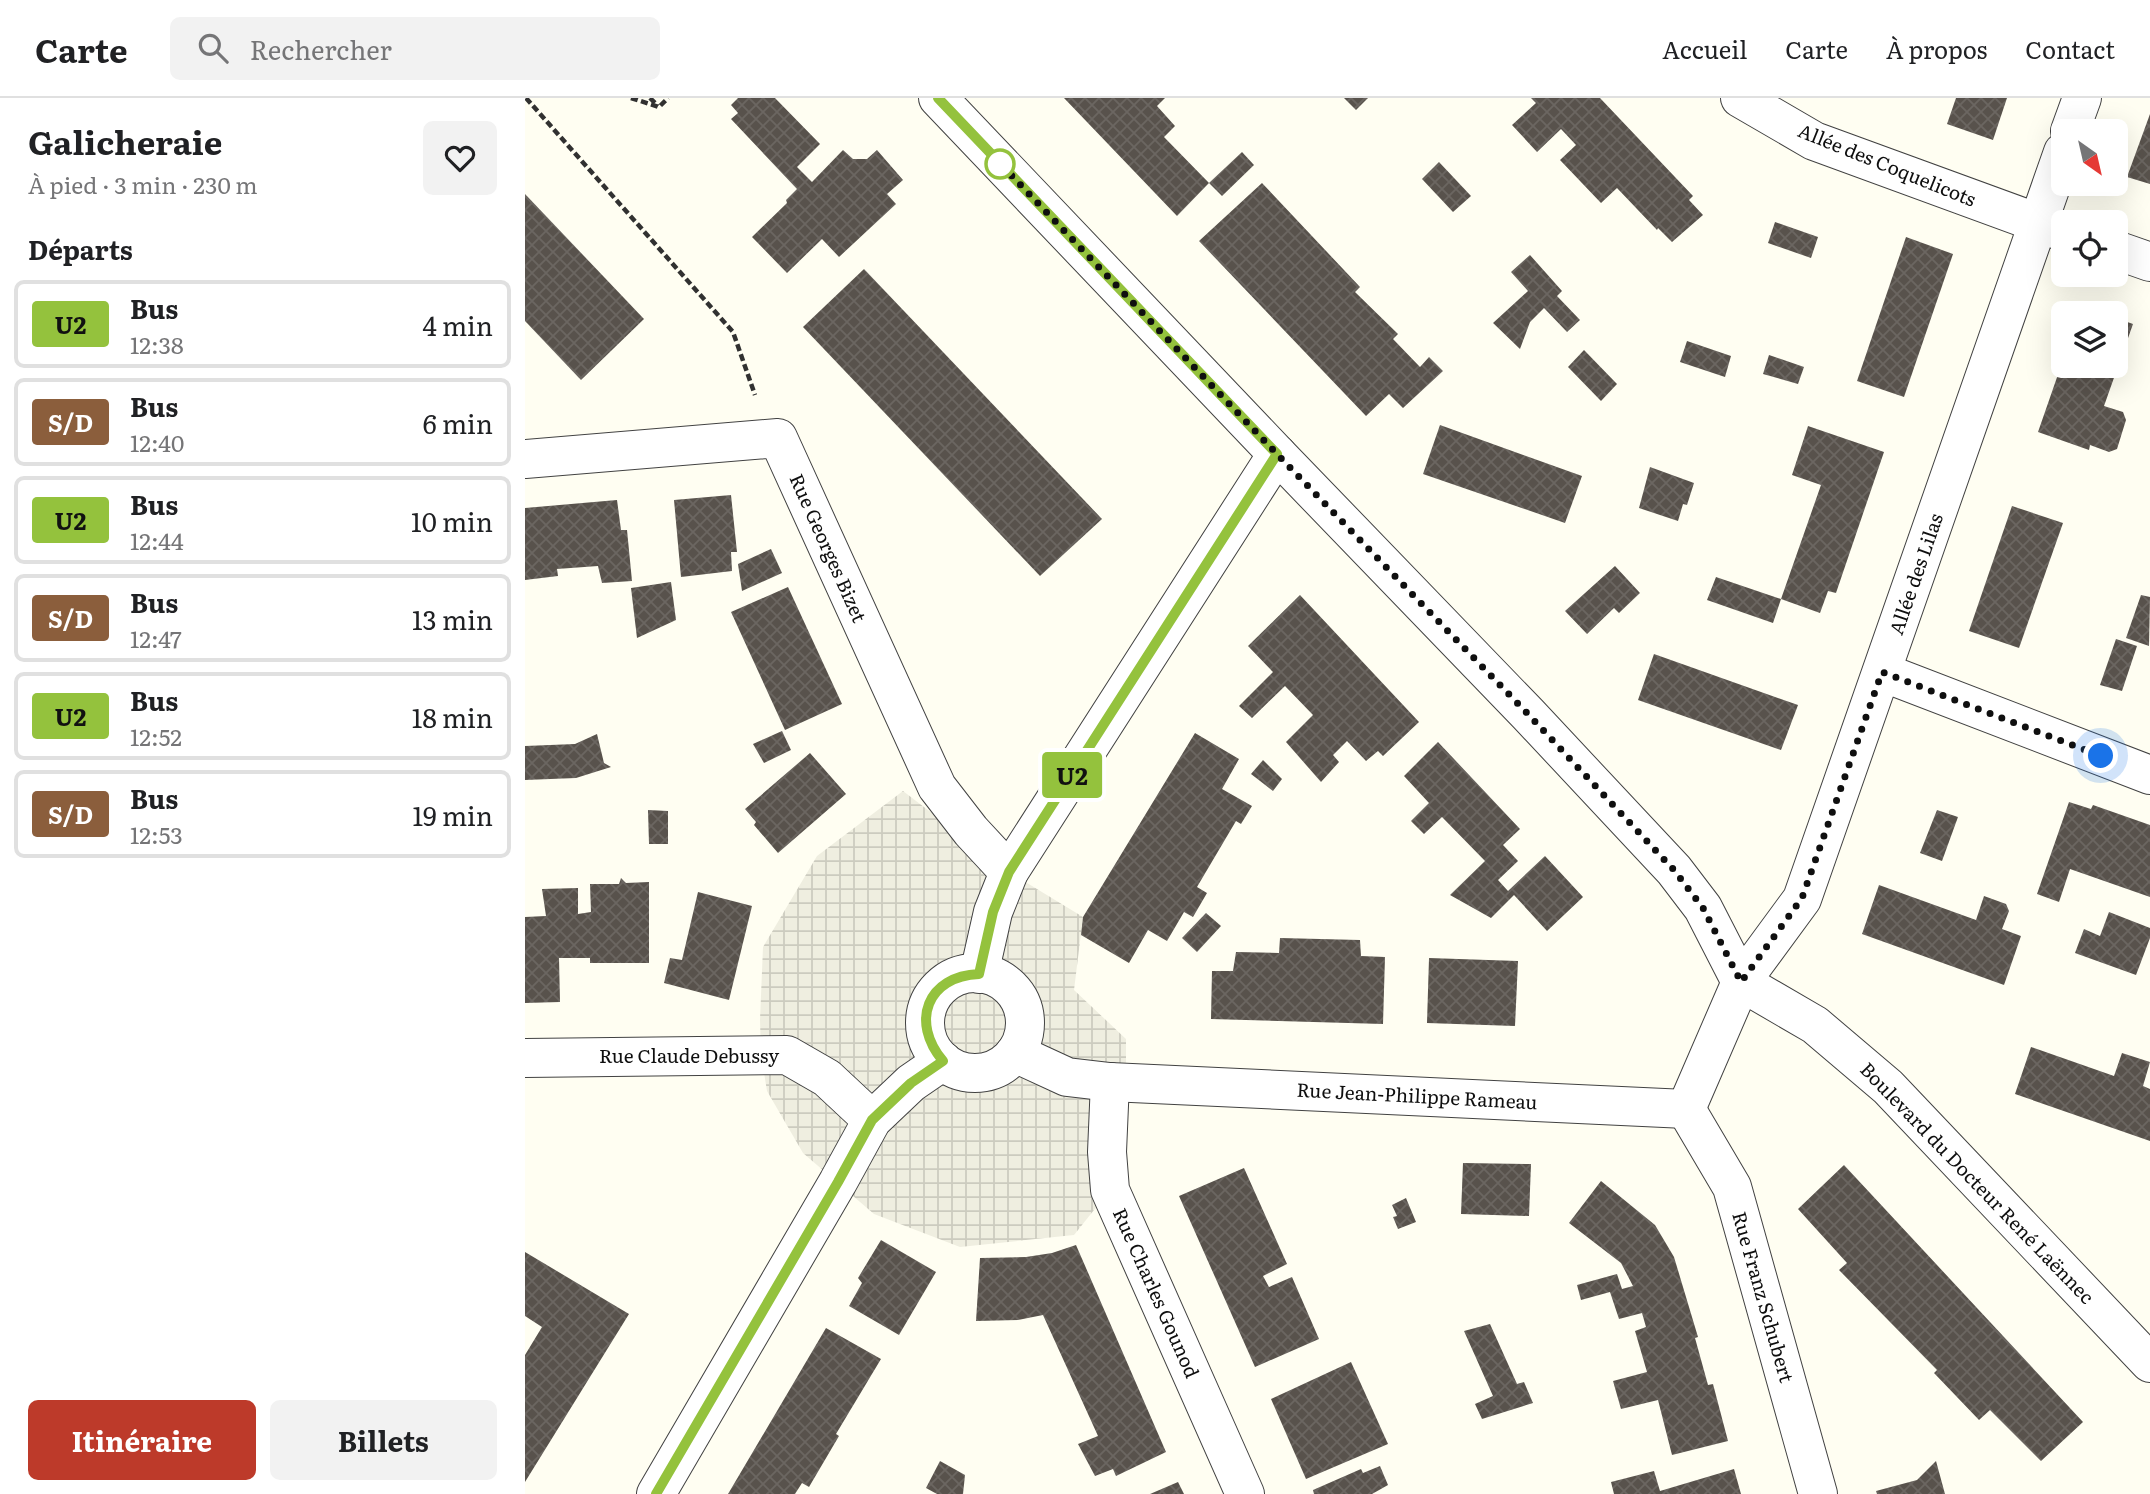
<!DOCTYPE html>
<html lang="fr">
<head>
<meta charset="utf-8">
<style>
	:root { --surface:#fff; --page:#f2f2f2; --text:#202124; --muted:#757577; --line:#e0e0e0; --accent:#bd3a2a }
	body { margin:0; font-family:Literata,serif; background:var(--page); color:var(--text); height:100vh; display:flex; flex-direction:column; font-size:26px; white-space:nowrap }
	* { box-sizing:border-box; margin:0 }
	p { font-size:23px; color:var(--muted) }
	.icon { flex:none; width:38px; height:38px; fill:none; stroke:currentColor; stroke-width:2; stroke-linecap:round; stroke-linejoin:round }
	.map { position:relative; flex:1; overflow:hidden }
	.side { display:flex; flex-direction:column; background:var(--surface); width:525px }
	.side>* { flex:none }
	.badge { padding:0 14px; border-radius:5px; font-size:24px; line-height:46px }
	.needle { width:46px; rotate:146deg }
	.controls { position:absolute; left:1526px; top:21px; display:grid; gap:14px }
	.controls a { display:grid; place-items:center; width:77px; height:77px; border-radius:10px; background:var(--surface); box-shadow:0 7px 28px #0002; font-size:35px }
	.you { position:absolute; width:35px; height:35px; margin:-18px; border:5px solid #fff; border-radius:50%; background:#1a73e8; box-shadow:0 0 0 10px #1a73e833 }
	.map>.badge { position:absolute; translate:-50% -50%; box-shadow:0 0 0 4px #fff }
	h2 { padding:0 28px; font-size:26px; line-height:63px }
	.round { display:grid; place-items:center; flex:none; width:74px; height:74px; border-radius:10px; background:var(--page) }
	.headline { display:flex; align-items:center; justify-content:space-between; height:119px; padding:0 28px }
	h1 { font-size:33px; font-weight:700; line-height:52px }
	.cta { display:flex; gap:14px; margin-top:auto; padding:14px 28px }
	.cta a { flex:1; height:80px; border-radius:10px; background:var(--accent); color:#fff; font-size:28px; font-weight:700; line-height:80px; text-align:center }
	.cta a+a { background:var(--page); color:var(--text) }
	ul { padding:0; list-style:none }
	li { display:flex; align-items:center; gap:21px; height:88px; margin:0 14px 10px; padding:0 14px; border:4px solid var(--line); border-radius:10px }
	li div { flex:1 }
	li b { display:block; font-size:26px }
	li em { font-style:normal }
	li .badge { min-width:77px; font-weight:700; text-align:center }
	header { display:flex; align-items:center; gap:42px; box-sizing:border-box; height:98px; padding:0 35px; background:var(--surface); border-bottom:2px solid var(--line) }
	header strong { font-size:33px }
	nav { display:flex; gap:38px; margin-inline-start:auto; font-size:24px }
	.search { width:490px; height:63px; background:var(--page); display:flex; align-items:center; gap:18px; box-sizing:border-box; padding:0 24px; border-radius:10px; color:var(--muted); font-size:26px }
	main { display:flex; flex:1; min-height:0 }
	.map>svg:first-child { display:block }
</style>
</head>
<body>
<header>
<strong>Carte</strong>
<div class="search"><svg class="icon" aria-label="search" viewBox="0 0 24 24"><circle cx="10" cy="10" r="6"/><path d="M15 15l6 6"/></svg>Rechercher</div>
<nav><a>Accueil</a><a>Carte</a><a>À propos</a><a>Contact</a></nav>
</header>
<main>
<section class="side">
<div class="headline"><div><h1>Galicheraie</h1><p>À pied · 3 min · 230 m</p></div><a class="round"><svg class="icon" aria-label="heart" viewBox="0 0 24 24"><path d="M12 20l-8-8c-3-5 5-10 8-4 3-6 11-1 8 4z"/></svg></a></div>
<h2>Départs</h2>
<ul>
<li><span class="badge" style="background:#94c23d;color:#111">U2</span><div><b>Bus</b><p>12:38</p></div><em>4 min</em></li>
<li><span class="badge" style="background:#8b5e3c;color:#fff">S/D</span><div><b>Bus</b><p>12:40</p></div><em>6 min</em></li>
<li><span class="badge" style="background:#94c23d;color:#111">U2</span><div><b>Bus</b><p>12:44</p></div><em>10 min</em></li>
<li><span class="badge" style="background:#8b5e3c;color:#fff">S/D</span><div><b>Bus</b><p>12:47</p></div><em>13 min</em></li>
<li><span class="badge" style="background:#94c23d;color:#111">U2</span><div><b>Bus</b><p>12:52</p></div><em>18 min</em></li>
<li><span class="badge" style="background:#8b5e3c;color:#fff">S/D</span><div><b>Bus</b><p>12:53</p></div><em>19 min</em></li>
</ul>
<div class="cta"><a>Itinéraire</a><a>Billets</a></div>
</section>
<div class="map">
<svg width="1625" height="1396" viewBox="0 0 1625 1396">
	<defs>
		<pattern id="plaza-grid" width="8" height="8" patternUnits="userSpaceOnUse" patternTransform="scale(1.75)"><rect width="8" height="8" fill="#efeee0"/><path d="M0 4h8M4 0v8" fill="none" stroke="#cccbbf"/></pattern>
		<pattern id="building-cross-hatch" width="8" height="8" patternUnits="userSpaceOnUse" patternTransform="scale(1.75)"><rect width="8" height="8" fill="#58524c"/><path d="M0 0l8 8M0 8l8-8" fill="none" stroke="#6b6661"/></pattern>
	</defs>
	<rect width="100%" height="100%" fill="#fffef2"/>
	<polygon fill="url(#plaza-grid)" points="378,693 484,774 558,819 549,892 601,941 601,984 585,1092 549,1137 435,1149 349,1116 278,1055 242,993 236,956 235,922 238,849 292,758"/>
	<g fill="url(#building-cross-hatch)">
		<polygon points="213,0 250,0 295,46 272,69 287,84 318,52 328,61 342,61 352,52 378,82 362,96 371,106 314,159 297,141 262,175 227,139 262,105 261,102 272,91 206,21 213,15 206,7"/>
		<polygon points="539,0 640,0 632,8 650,28 639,39 684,85 652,118"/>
		<polygon points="819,0 843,0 831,12"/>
		<polygon points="1006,0 1075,0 1168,98 1164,102 1178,117 1147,144 1133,130 1132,132 1092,90 1076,105 1035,62 1051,47 1036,31 1012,54 987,27 1011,5"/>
		<polygon points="1431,0 1482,0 1468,42 1422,26"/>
		<polygon points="1625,16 1625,86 1602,79"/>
		<polygon points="717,54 729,67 697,98 684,85"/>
		<polygon points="914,64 946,98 928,114 897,81"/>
		<polygon points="737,85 835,189 830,194 873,236 868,241 895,269 904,259 918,273 878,310 864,296 841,318 674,143"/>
		<polygon points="0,96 119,221 56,282 0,223"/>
		<polygon points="1250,124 1293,139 1286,160 1243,145"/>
		<polygon points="1381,139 1428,156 1379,299 1332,283"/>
		<polygon points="1005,157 1037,193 1032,198 1055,222 1042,234 1019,210 1005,224 995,251 968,225 1003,193 986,174"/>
		<polygon points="339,171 577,421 515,478 278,229"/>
		<polygon points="1591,220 1608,226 1579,308 1598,314 1601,322 1592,351 1584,354 1565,347 1564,352 1513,334 1538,262 1538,268 1591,268"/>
		<polygon points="1162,243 1206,258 1200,279 1155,264"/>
		<polygon points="1059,252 1092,286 1076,303 1043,269"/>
		<polygon points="1244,257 1279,269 1273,286 1238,276"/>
		<polygon points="915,327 1057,378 1040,425 898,376"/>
		<polygon points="1283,328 1359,354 1311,495 1303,493 1295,515 1256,501 1248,525 1182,502 1191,479 1256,501 1296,387 1267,377"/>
		<polygon points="1125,369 1169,385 1162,407 1158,406 1153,423 1114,410"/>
		<polygon points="206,397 212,454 206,454 207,473 156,479 149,402"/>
		<polygon points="92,402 96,432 102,432 107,483 77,485 73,468 32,471 33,478 0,482 0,410"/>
		<polygon points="1487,408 1538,425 1494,550 1444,533"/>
		<polygon points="246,451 257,475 217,493 213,466"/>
		<polygon points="1090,468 1115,495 1094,515 1089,510 1062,536 1040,513"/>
		<polygon points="146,484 151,522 112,540 106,490"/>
		<polygon points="263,489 317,606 260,632 206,514"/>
		<polygon points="775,497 894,624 858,658 853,653 841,663 822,643 808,657 814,664 796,684 761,644 788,617 760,588 727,620 714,608 748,574 723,548"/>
		<polygon points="1616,497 1625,499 1624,548 1601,540"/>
		<polygon points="1591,541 1612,548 1597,593 1575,587"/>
		<polygon points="1129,556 1273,607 1256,652 1113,602"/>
		<polygon points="257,633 266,652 239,665 228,646"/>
		<polygon points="670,635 714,661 697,691 727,708 716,726 711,723 672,789 682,795 668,819 659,814 642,843 623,832 604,865 556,837 558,819"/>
		<polygon points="72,636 79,665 86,669 51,680 0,682 0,648 50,646"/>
		<polygon points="913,644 995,731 978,747 993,763 973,782 983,793 1020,758 1058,799 1022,833 989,797 966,820 925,797 960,763 917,719 899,736 886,723 904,705 879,678"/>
		<polygon points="285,655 321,696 253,755 229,727 231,724 220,711"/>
		<polygon points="738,662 757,681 748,693 726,676"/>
		<polygon points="1544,704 1566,711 1568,707 1625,727 1625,799 1545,771 1534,804 1512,796"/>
		<polygon points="123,712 143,713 143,746 124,746"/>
		<polygon points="1412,712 1433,719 1417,763 1395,755"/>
		<polygon points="96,780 101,785 124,784 124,865 65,865 65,860 34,860 35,904 0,905 0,819 21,818 17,791 53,790 53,816 66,814 65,786 94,786"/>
		<polygon points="1354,787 1451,822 1459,798 1481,806 1484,813 1477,831 1496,838 1479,887 1337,836"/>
		<polygon points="173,794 227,808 204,902 139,885 145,860 157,862"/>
		<polygon points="1584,814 1625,830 1625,840 1611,877 1550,855 1559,831 1575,838"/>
		<polygon points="681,815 696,828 672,854 657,840"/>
		<polygon points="755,840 835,842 836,858 860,859 858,926 686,921 687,873 708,873 711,854 754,855"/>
		<polygon points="904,860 993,863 990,928 902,925"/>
		<polygon points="1506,949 1589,978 1597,955 1625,964 1618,988 1625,991 1625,1043 1490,996"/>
		<polygon points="938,1065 1006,1066 1004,1118 936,1116"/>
		<polygon points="1319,1067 1558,1324 1516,1363 1465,1312 1454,1322 1409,1275 1412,1272 1314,1172 1322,1165 1273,1111"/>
		<polygon points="719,1070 762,1166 738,1178 744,1189 767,1179 794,1241 730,1269 654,1098"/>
		<polygon points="1076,1083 1130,1127 1149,1159 1173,1239 1170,1240 1183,1287 1188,1286 1203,1343 1147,1357 1133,1302 1096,1311 1088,1283 1122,1274 1110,1233 1121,1229 1117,1215 1094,1221 1085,1194 1056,1202 1052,1187 1092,1176 1097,1191 1108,1188 1096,1165 1044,1125"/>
		<polygon points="881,1100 891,1124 873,1131 868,1119 872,1118 867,1107"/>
		<polygon points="356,1142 411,1174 374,1237 324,1208 337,1185 333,1180"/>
		<polygon points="551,1147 641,1354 591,1378 588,1371 570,1378 553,1346 573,1338 518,1217 493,1222 451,1223 455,1160 501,1159 527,1155"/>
		<polygon points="0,1154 104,1216 0,1384 0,1257 17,1229 0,1218"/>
		<polygon points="965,1226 992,1286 999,1284 1008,1305 957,1321 950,1306 968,1298 939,1233"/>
		<polygon points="301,1230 356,1261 311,1336 314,1338 284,1389 277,1385 270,1396 203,1396"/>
		<polygon points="826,1264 863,1346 781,1381 746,1301"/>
		<polygon points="415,1363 440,1377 438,1396 412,1396 401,1390"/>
		<polygon points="1411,1363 1420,1396 1352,1396 1351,1393 1392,1382"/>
		<polygon points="855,1368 863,1387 847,1396 789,1396 788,1392 836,1371 838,1375"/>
		<polygon points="1209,1371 1216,1396 1089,1396 1086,1384 1129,1373 1135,1393"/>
		<polygon points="653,1384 659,1396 625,1396"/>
	</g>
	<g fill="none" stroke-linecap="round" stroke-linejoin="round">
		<g stroke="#424242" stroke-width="40">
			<g id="minor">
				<polyline points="1215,0 1289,43 1538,134"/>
				<polyline points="1591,152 1625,164"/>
				<polyline points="0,361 253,340 412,689 446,733 484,774"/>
				<polyline points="1357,574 1625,677"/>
				<polyline points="0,960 262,957 302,980 347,1022"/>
				<polyline points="585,984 582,1054 585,1092 720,1396"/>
				<polyline points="1161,1011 1207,1089 1293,1396"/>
			</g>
		</g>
		<g stroke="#424242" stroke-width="40">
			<g id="tertiary">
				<polyline points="413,0 752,356 1003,616 1149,772 1178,810 1216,884 1290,927 1363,989 1625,1265"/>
				<polyline points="1545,33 1557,0"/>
				<circle cx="450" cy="925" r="50"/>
				<polyline points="454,876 468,814 484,774 752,356"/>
				<polyline points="490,955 542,979 585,984 1161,1011 1216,884 1277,801 1538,54"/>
				<polyline points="131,1396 313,1084 347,1022 386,985 418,963"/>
			</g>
		</g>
		<g stroke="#313131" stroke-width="4.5" stroke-dasharray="7 3.5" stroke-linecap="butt">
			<polyline points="1,0 208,234 230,297"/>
			<polyline points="106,0 134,9 143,0"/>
			<polyline points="125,0 133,8"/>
		</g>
		<use href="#minor" stroke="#fff" stroke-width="38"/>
		<use href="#tertiary" stroke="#fff" stroke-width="38"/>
	</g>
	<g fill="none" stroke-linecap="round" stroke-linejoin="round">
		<g stroke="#fff" stroke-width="16">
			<path id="line" d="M 131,1396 L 313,1084 L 347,1022 L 386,985 L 418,963 C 385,924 402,878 454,876 L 468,814 L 484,774 L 752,356 L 413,0"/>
		</g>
		<use href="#line" stroke="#94c23d" stroke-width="10"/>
		<polyline stroke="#0f0f0f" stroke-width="7" stroke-dasharray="0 12.6" points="475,66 468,58 752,356 1003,616 1149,772 1178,810 1216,884 1277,800 1357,574 1576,658"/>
	</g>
	<circle fill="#fff" stroke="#94c23d" stroke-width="3.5" cx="475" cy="66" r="14"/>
	<g text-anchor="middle" stroke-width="7" stroke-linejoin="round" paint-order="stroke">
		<g font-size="19" fill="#0f0f0f" stroke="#fff">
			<text transform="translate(1362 67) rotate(22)" y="7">Allée des Coquelicots</text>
			<text transform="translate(303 450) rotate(66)" y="7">Rue Georges Bizet</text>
			<text transform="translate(1391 476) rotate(-71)" y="7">Allée des Lilas</text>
			<text x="164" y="965">Rue Claude Debussy</text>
			<text transform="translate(892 998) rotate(3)" y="7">Rue Jean-Philippe Rameau</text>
			<text transform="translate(1452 1085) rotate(46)" y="7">Boulevard du Docteur René Laënnec</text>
			<text transform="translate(631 1195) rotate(66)" y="7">Rue Charles Gounod</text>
			<text transform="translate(1238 1199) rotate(74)" y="7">Rue Franz Schubert</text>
		</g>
	</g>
</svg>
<div class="controls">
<a><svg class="needle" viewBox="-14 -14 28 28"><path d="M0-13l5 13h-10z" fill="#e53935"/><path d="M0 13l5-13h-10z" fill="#757577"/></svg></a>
<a><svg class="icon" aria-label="locate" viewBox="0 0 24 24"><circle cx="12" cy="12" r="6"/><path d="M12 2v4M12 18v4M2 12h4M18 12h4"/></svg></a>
<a><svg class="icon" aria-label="layers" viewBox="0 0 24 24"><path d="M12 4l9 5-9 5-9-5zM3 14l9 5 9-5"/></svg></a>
</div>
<div class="you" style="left:1576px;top:658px"></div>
<b class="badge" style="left:547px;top:677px;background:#94c23d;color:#111">U2</b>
</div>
</main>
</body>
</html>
